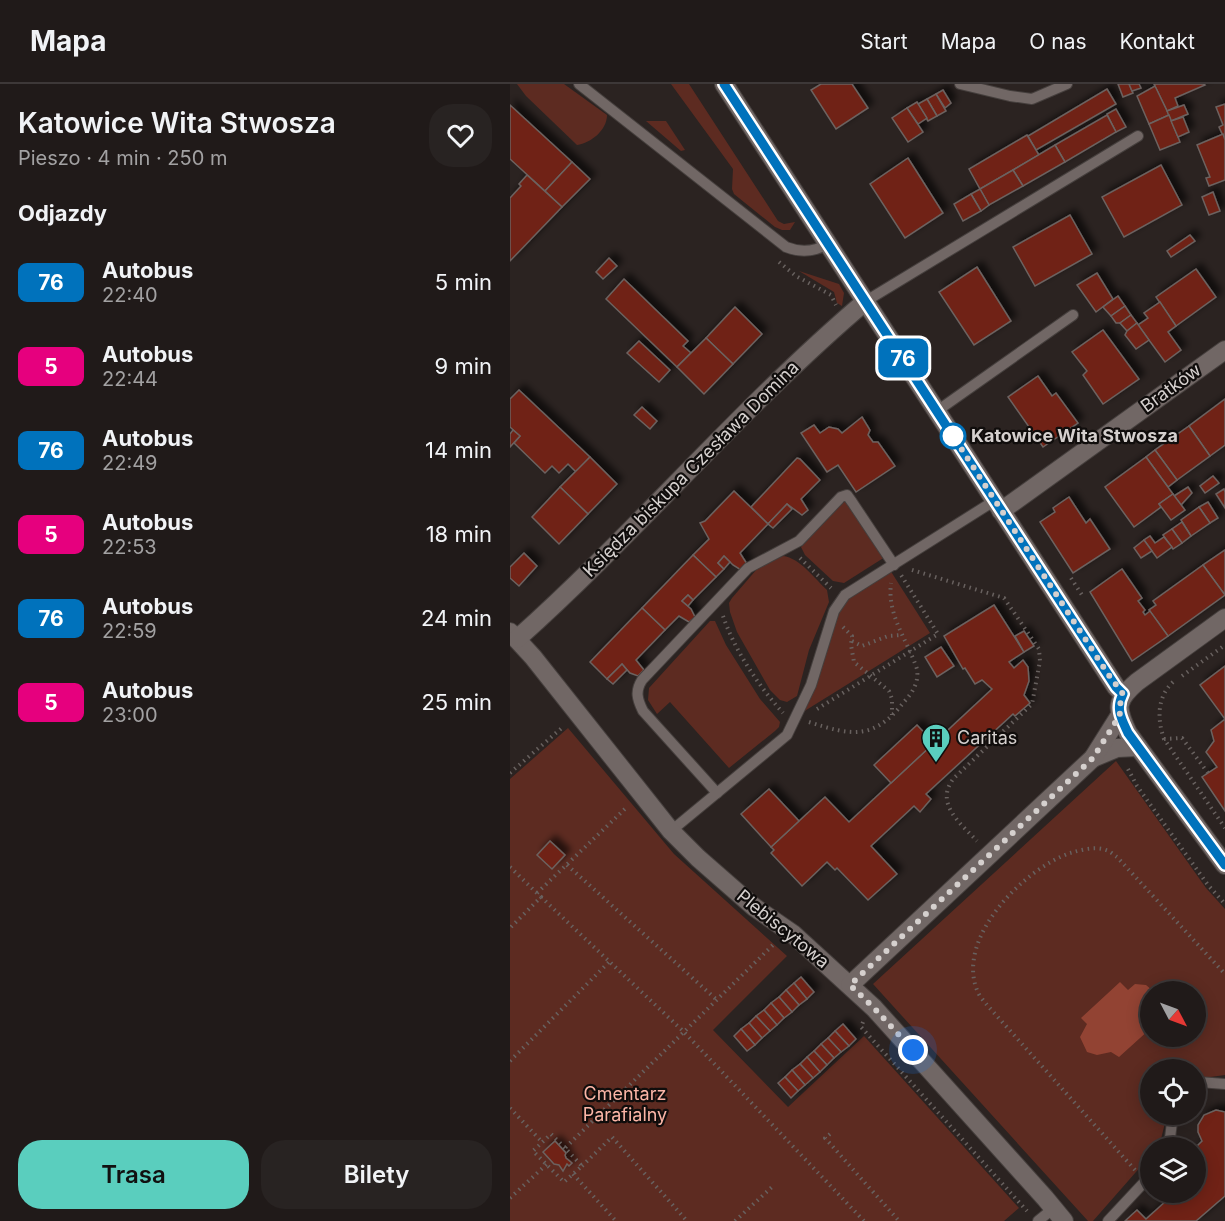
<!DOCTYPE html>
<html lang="pl">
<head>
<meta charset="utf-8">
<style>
	:root { --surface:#201a19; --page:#282322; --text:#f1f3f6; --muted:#a2a1a2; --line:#3d3838; --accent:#5acebe }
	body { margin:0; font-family:Inter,sans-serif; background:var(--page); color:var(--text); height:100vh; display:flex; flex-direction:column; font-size:22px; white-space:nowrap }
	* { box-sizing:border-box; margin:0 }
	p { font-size:20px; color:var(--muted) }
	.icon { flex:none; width:33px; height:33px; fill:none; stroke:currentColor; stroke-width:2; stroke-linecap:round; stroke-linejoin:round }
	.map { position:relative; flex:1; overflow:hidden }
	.sheet { display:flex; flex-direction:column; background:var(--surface); width:510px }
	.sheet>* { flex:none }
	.badge { padding:0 12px; border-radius:9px; font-size:21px; line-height:39px }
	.needle { width:39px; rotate:131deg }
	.tools { position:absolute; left:630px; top:897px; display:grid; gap:12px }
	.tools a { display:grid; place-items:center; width:66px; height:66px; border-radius:50%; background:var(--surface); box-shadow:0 3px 15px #0003,0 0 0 2px var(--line); font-size:30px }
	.you { position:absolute; width:30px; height:30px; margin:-15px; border:4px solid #fff; border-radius:50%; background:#1a73e8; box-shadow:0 0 0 9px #1a73e833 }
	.map>.badge { position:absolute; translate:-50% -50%; box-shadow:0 0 0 3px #fff }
	h2 { padding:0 18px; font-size:22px; line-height:54px }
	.round { display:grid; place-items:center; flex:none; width:63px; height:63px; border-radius:24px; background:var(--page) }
	.head { display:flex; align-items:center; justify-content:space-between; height:102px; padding:0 18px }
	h1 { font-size:28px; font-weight:600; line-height:45px }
	.primary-button { display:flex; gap:12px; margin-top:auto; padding:12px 18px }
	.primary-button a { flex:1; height:69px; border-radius:24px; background:var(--accent); color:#111; font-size:24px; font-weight:600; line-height:69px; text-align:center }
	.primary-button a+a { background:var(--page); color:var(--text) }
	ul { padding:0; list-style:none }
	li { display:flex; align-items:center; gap:18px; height:84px; padding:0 18px }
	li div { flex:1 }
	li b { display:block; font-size:22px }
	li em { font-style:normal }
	li .badge { min-width:66px; font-weight:700; text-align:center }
	header { display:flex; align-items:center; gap:36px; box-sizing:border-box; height:84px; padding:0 30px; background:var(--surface); border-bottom:2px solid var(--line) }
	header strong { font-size:28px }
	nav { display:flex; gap:33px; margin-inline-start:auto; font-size:21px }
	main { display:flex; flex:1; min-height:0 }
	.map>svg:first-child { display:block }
</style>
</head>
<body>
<header>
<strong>Mapa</strong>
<nav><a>Start</a><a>Mapa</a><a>O nas</a><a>Kontakt</a></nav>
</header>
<main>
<section class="sheet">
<div class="head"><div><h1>Katowice Wita Stwosza</h1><p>Pieszo · 4 min · 250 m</p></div><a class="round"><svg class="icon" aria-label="heart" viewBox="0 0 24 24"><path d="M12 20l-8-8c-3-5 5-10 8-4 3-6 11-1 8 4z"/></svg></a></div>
<h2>Odjazdy</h2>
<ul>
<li><span class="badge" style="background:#0072bc;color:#fff">76</span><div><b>Autobus</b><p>22:40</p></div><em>5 min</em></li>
<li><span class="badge" style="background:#e6007e;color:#fff">5</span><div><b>Autobus</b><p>22:44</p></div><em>9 min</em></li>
<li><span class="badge" style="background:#0072bc;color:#fff">76</span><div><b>Autobus</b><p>22:49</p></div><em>14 min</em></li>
<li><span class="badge" style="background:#e6007e;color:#fff">5</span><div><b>Autobus</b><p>22:53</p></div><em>18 min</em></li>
<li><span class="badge" style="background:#0072bc;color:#fff">76</span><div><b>Autobus</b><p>22:59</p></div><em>24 min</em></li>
<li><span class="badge" style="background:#e6007e;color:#fff">5</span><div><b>Autobus</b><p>23:00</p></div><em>25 min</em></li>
</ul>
<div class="primary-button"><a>Trasa</a><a>Bilety</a></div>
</section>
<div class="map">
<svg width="715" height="1137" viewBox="0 0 715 1137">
	<defs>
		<filter id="shadow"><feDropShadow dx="5.5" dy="-5.5" stdDeviation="3" flood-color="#0009"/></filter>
	</defs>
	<rect width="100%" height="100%" fill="#2b2321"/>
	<g fill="#5d2b21" fill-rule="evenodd">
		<path d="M 7,0 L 54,0 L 97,31 C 97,46 81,59 67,61 L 16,12 Z"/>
		<polygon points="161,0 179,0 268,137 274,140 285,138 280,146 272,146 265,143 224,110 222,105 223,85"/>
		<polygon points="136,37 156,37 175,66 171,67"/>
		<polygon points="289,187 329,200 334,209 332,222 327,219 324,208"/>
		<polygon points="334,418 339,418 375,473 334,499 323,497 295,471 291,463"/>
		<path d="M 273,472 C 290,474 305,495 317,506 L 319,518 L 299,566 L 287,612 L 277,618 L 270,616 L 260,606 L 227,548 L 220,528 L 219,519 L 222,514 L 247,485 Z"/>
		<polygon points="380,486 420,549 293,628 327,530 341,511"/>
		<polygon points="200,537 205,537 216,561 250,615 270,638 269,643 265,647 219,684 160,618 147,630 138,616 139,604"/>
		<polygon points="58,644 164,770 277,872 203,946 278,1023 354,952 509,1124 494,1137 0,1137 0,695"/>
		<path d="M 606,677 L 696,804 L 715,825 L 715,991 L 686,995 L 686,986 L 640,986 L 640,1030 L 657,1031 L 649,1063 L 640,1064 L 640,1072 L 583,1137 L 578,1137 L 363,900 ZM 640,908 L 686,908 L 686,952 L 640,952 Z"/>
	</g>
	<polygon fill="#924333" points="610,898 618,906 625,900 636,901 643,907 640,908 640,945 609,973 601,968 587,971 577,968 570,953 577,940 571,934"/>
	<g fill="#6f2314" stroke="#6c6260" stroke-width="1.5" filter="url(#shadow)">
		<polygon points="311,0 342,0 358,24 326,45 301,6"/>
		<polygon points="608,0 619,0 623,9 613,13"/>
		<polygon points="619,0 629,0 631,4 622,7"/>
		<polygon points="644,0 694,0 695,1 665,14 668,22 657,27"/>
		<polygon points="645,2 659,31 639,40 627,12"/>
		<polygon points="597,5 606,20 526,66 518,52"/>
		<polygon points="433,6 441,19 435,24 426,10"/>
		<polygon points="426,10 436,27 427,32 417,15"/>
		<polygon points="417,15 427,32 418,37 408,20"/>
		<polygon points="407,18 417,34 408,40 397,24"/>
		<polygon points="715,20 715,56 709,43 713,41 706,23"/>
		<polygon points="0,21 62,78 35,107 0,75"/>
		<polygon points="674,21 678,30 661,37 657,27"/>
		<polygon points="397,24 413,48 398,58 382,34"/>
		<polygon points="606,25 616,43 606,48 597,30"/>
		<polygon points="597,31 606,48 555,78 545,61"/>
		<polygon points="659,31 670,58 650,66 639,40"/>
		<polygon points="673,33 679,48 668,53 661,37"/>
		<polygon points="713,50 715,56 715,96 699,102 696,94 700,93 687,61"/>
		<polygon points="517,51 529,71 470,105 459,85"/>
		<polygon points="545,61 555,78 513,102 503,86"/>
		<polygon points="398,74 433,129 395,154 360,100"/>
		<polygon points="62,78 80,95 52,123 35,107"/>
		<polygon points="651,81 672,121 614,153 592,113"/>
		<polygon points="503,86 513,102 479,121 470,105"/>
		<polygon points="17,91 52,123 0,177 0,114 11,102 9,100"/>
		<polygon points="470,105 479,121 471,127 461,110"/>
		<polygon points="703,108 710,127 699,131 692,113"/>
		<polygon points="461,110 471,127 453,137 444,120"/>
		<polygon points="560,131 582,170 525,202 503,163"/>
		<polygon points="680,151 685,157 661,173 657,167"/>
		<polygon points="99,174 107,182 93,195 86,188"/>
		<polygon points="467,183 501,237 464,261 429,208"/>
		<polygon points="686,185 706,213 666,242 646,213"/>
		<polygon points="587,189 603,215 586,228 567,201"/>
		<polygon points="114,195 178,257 173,262 181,269 167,283 96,215"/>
		<polygon points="608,212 615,222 601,232 593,223"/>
		<polygon points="650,218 666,242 658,248 671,266 655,278 628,241 638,234 634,229"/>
		<polygon points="615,222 621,231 610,239 606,239 601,232"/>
		<polygon points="225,223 252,250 223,280 196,254"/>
		<polygon points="621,231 627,239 617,247 610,239"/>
		<polygon points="627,239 639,256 626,265 615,251 617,247"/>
		<polygon points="593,246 629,295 593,320 573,291 577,287 562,268"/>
		<polygon points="196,254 223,280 194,310 167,283"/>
		<polygon points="129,257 160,286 149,298 117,269"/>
		<polygon points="528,292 542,312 546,309 568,339 533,363 498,313"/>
		<polygon points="9,306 80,373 66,388 58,380 49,389 42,382 35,389 4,359 10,352 0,343 0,315"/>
		<polygon points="715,315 715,361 700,372 679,342"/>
		<polygon points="132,323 147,337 140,345 124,331"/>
		<polygon points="352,333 360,346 358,351 363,358 368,358 385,382 346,408 328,381 317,388 291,349 304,341 310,349 319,343 328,345 332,349"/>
		<polygon points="679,342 700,372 667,396 645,366"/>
		<polygon points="3,346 10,352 0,363 0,350"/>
		<polygon points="645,366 667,396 658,403 636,373"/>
		<polygon points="80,373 107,400 78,430 50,403"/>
		<polygon points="636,373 663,410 649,420 651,423 624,443 595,403"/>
		<polygon points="287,374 290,375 310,396 291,415 298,426 292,431 277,420 258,440 241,423"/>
		<polygon points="703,392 709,399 695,409 690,402"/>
		<polygon points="50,403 78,430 49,460 22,433"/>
		<polygon points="678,403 682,409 671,421 664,412"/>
		<polygon points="714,405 715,408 715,424 706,410"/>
		<polygon points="224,407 258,440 230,469 237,480 231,486 223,481 214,472 208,479 214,485 206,493 183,471 199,455 190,439 195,437"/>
		<polygon points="663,410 675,426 661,436 649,420"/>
		<polygon points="559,413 576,439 580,435 600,465 563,489 530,438 545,428 543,424"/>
		<polygon points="698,418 708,434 700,439 689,423"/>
		<polygon points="277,420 282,425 263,444 258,440"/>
		<polygon points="689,423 700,439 681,452 671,436"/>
		<polygon points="672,438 681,452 672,459 662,445"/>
		<polygon points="662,445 672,459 663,465 653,451"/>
		<polygon points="640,452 645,459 654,453 662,463 647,474 634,456"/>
		<polygon points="634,456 642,467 631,474 624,464"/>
		<polygon points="715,466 715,511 693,481"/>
		<polygon points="14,469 27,482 9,502 0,494 0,483"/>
		<polygon points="183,471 206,493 183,516 178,511 172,517 181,525 185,533 179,538 169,532 155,546 132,524"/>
		<polygon points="214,472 220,478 214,485 208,479"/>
		<polygon points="693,481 715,511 658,552 639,526 646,521 643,517"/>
		<polygon points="612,485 632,514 628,517 635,526 633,528 635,531 640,527 658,552 622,577 580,508"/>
		<polygon points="178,511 183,516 178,522 172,517"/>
		<polygon points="484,521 514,568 499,578 504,584 513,576 518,583 519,597 514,611 520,619 505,632 503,630 416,710 421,715 410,728 404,722 361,762 387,790 358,816 327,784 325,786 317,778 292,802 261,769 264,766 261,763 315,713 339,738 482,605 472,596 465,600 455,584 453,585 434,552"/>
		<polygon points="132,524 155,546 126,576 134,586 128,592 120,589 112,580 97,595 80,578"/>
		<polygon points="514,547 524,562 514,568 505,552"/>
		<polygon points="431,563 444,582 427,593 415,573"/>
		<polygon points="112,580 117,586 103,600 97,595"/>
		<polygon points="715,582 715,727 692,693 707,683 696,668 704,657 701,646 715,635 690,601"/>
		<polygon points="407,641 424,659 381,699 364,681"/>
		<polygon points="259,705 289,737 261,763 231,730"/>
		<polygon points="40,757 55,771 42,785 27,771"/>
		<polygon points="291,893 304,908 297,915 284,899"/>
		<polygon points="284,899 297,915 289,921 276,906"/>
		<polygon points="276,906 289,921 282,928 269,913"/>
		<polygon points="269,913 282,928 274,934 261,919"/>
		<polygon points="261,919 274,934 267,941 254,926"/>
		<polygon points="254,926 267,941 260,947 246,932"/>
		<polygon points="246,932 260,947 252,954 239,939"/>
		<polygon points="239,939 252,954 245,961 231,945"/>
		<polygon points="333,940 346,955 339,962 325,947"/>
		<polygon points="231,945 245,961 237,967 224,952"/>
		<polygon points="325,947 339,962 331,968 318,954"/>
		<polygon points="318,954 331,968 324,974 311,960"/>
		<polygon points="311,960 324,974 317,981 304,967"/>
		<polygon points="304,967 317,981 310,988 297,973"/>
		<polygon points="297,973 310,988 303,994 290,980"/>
		<polygon points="290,980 303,994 295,1001 282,986"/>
		<polygon points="282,986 295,1001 288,1007 275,993"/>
		<polygon points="275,993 288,1007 281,1014 268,999"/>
		<polygon points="706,1026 715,1028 715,1112 686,1137 615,1137 627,1126 636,1135 666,1108 686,1108 685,1064 692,1057 688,1048 688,1041 694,1031"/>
		<polygon points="45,1057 56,1069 55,1071 56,1074 62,1079 59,1082 57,1080 53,1087 49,1081 44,1080 33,1068"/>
	</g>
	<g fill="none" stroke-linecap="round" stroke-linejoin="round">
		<g stroke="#453f3d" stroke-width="12">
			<g id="lane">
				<path d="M 69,0 L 276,163 C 291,169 304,168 318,160"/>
				<polyline points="450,0 500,12 522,15 557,0"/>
				<polyline points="356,217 628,52"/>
				<polyline points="427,327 563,231"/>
				<path d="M 207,709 L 133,627 C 127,615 125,607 132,596 L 238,484 L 289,457 L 331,413 L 337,411 L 342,418 L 384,481"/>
				<polyline points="161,747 277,651 301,601 324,527 335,511 484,417"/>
				<polyline points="686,1001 689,998 715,1000"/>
				<polyline points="656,1064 660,1054 663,1030"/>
				<polyline points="528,1137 544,1124"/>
				<polyline points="598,1137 640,1092"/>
			</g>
		</g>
		<g stroke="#453f3d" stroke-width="20">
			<g id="street">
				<polyline points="491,427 715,266"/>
				<polyline points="0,548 23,573 161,747 188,774 244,823 283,850 364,924 535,1114 554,1137"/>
				<path d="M 7,555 C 128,447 232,322 356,217"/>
				<polyline points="583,674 607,664 628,663"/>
				<polyline points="340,901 583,674 610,631"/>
			</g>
		</g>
		<g stroke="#453f3d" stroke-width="20">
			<g id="secondary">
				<polyline points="214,0 606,603 613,610"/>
				<path d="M 715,534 L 627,598 C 605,617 606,624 618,649 L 715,781"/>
			</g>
		</g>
		<g stroke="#68615f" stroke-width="4" stroke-dasharray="1.5 4.5" stroke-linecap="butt">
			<polyline points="269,178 286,192 321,211 326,221"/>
			<polyline points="290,474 321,504"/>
			<path d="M 402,486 L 494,514 L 529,565 L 530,577 L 522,620 L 444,694 C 424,719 450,739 467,757"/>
			<polyline points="561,494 572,511"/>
			<path d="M 213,532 C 225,567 248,601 273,629"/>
			<polyline points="333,543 342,552 341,561 344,578 379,607 382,615 382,631"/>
			<polyline points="342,557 352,562 378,552 392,551"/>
			<polyline points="672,592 715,561"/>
			<path d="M 663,598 C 647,613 647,635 654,655 L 715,744"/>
			<polyline points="307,625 428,550 391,491"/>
			<path d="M 299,638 C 342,652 364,656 394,618 C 403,608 409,598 407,585 C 397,555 377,532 381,499"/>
			<polyline points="654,655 672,654 698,689"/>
			<polyline points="618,685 627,702 698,801 715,820"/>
			<polyline points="0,689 54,642"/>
			<polyline points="57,781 207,916"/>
			<polyline points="0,783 31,813 0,844"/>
			<polyline points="27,809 118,722"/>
			<polyline points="31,813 174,948 354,1137"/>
			<polyline points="353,938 351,943 517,1127"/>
			<polyline points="0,977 99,878"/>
			<polyline points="0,1024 32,1058"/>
			<polyline points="320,1050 315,1054 389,1137"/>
			<polyline points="55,1064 41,1050 23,1067 54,1098 72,1082 55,1064 264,860"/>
			<polyline points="72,1082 102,1053 177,1137"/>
			<path d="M 625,1086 L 477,921 C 474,917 469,912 467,906 C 446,853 514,785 560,769 C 571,766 584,762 596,766 C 600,767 604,771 607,773 L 715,890"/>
			<polyline points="63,1090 106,1137"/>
			<polyline points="0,1114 37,1080"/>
			<polyline points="225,1137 262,1103"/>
		</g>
		<use href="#lane" stroke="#716765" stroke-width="10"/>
		<use href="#street" stroke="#716765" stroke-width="18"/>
		<use href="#secondary" stroke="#716765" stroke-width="18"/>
	</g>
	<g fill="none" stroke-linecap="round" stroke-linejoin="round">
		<g stroke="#fff" stroke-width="14">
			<path id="line" d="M 214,0 L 606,603 L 613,610 C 605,625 612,636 618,649 L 715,781"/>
		</g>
		<use href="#line" stroke="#0072bc" stroke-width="9"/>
		<polyline stroke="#d5d0ce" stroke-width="6" stroke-dasharray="0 10.8" points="403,966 364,924 340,901 583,674 610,631 609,624 613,610 598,590 443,352"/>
	</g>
	<defs>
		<g id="building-pin" transform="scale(1.5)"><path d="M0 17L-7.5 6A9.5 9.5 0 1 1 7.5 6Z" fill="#5acebe" stroke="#100d0c"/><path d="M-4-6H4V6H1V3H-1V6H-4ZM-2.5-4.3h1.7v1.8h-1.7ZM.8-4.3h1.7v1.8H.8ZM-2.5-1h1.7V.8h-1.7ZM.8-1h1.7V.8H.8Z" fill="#111"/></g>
	</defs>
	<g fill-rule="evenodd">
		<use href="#building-pin" x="426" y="654"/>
	</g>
	<circle fill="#fff" stroke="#0072bc" stroke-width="3" cx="443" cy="352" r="12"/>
	<g text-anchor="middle" stroke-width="4.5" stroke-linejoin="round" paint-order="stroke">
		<g font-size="18" fill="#d5d0ce" stroke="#100d0c">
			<text transform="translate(661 304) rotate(-36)" y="6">Bratków</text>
			<text transform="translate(181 385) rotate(-45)" y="6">Księdza biskupa Czesława Domina</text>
			<text transform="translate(273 845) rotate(39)" y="6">Plebiscytowa</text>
		</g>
		<g font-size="18" font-weight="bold" fill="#d5d0ce" stroke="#100d0c" text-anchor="start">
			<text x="461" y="358">Katowice Wita Stwosza</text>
		</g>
		<g font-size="18" fill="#d5d0ce" stroke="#100d0c" text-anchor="start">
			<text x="447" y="660">Caritas</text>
		</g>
		<g font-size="18" fill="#fbb5a6" stroke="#100d0c">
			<text x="115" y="1016">Cmentarz<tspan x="115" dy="21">Parafialny</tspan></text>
		</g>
	</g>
</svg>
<div class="tools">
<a><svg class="needle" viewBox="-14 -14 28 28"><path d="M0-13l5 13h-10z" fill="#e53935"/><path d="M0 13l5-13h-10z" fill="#a2a1a2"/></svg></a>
<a><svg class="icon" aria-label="locate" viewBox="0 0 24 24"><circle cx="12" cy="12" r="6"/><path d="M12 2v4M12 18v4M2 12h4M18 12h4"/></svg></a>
<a><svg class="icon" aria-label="layers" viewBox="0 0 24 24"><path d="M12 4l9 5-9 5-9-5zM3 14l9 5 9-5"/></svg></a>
</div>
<div class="you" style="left:403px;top:966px"></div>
<b class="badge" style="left:393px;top:274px;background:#0072bc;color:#fff">76</b>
</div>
</main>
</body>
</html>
